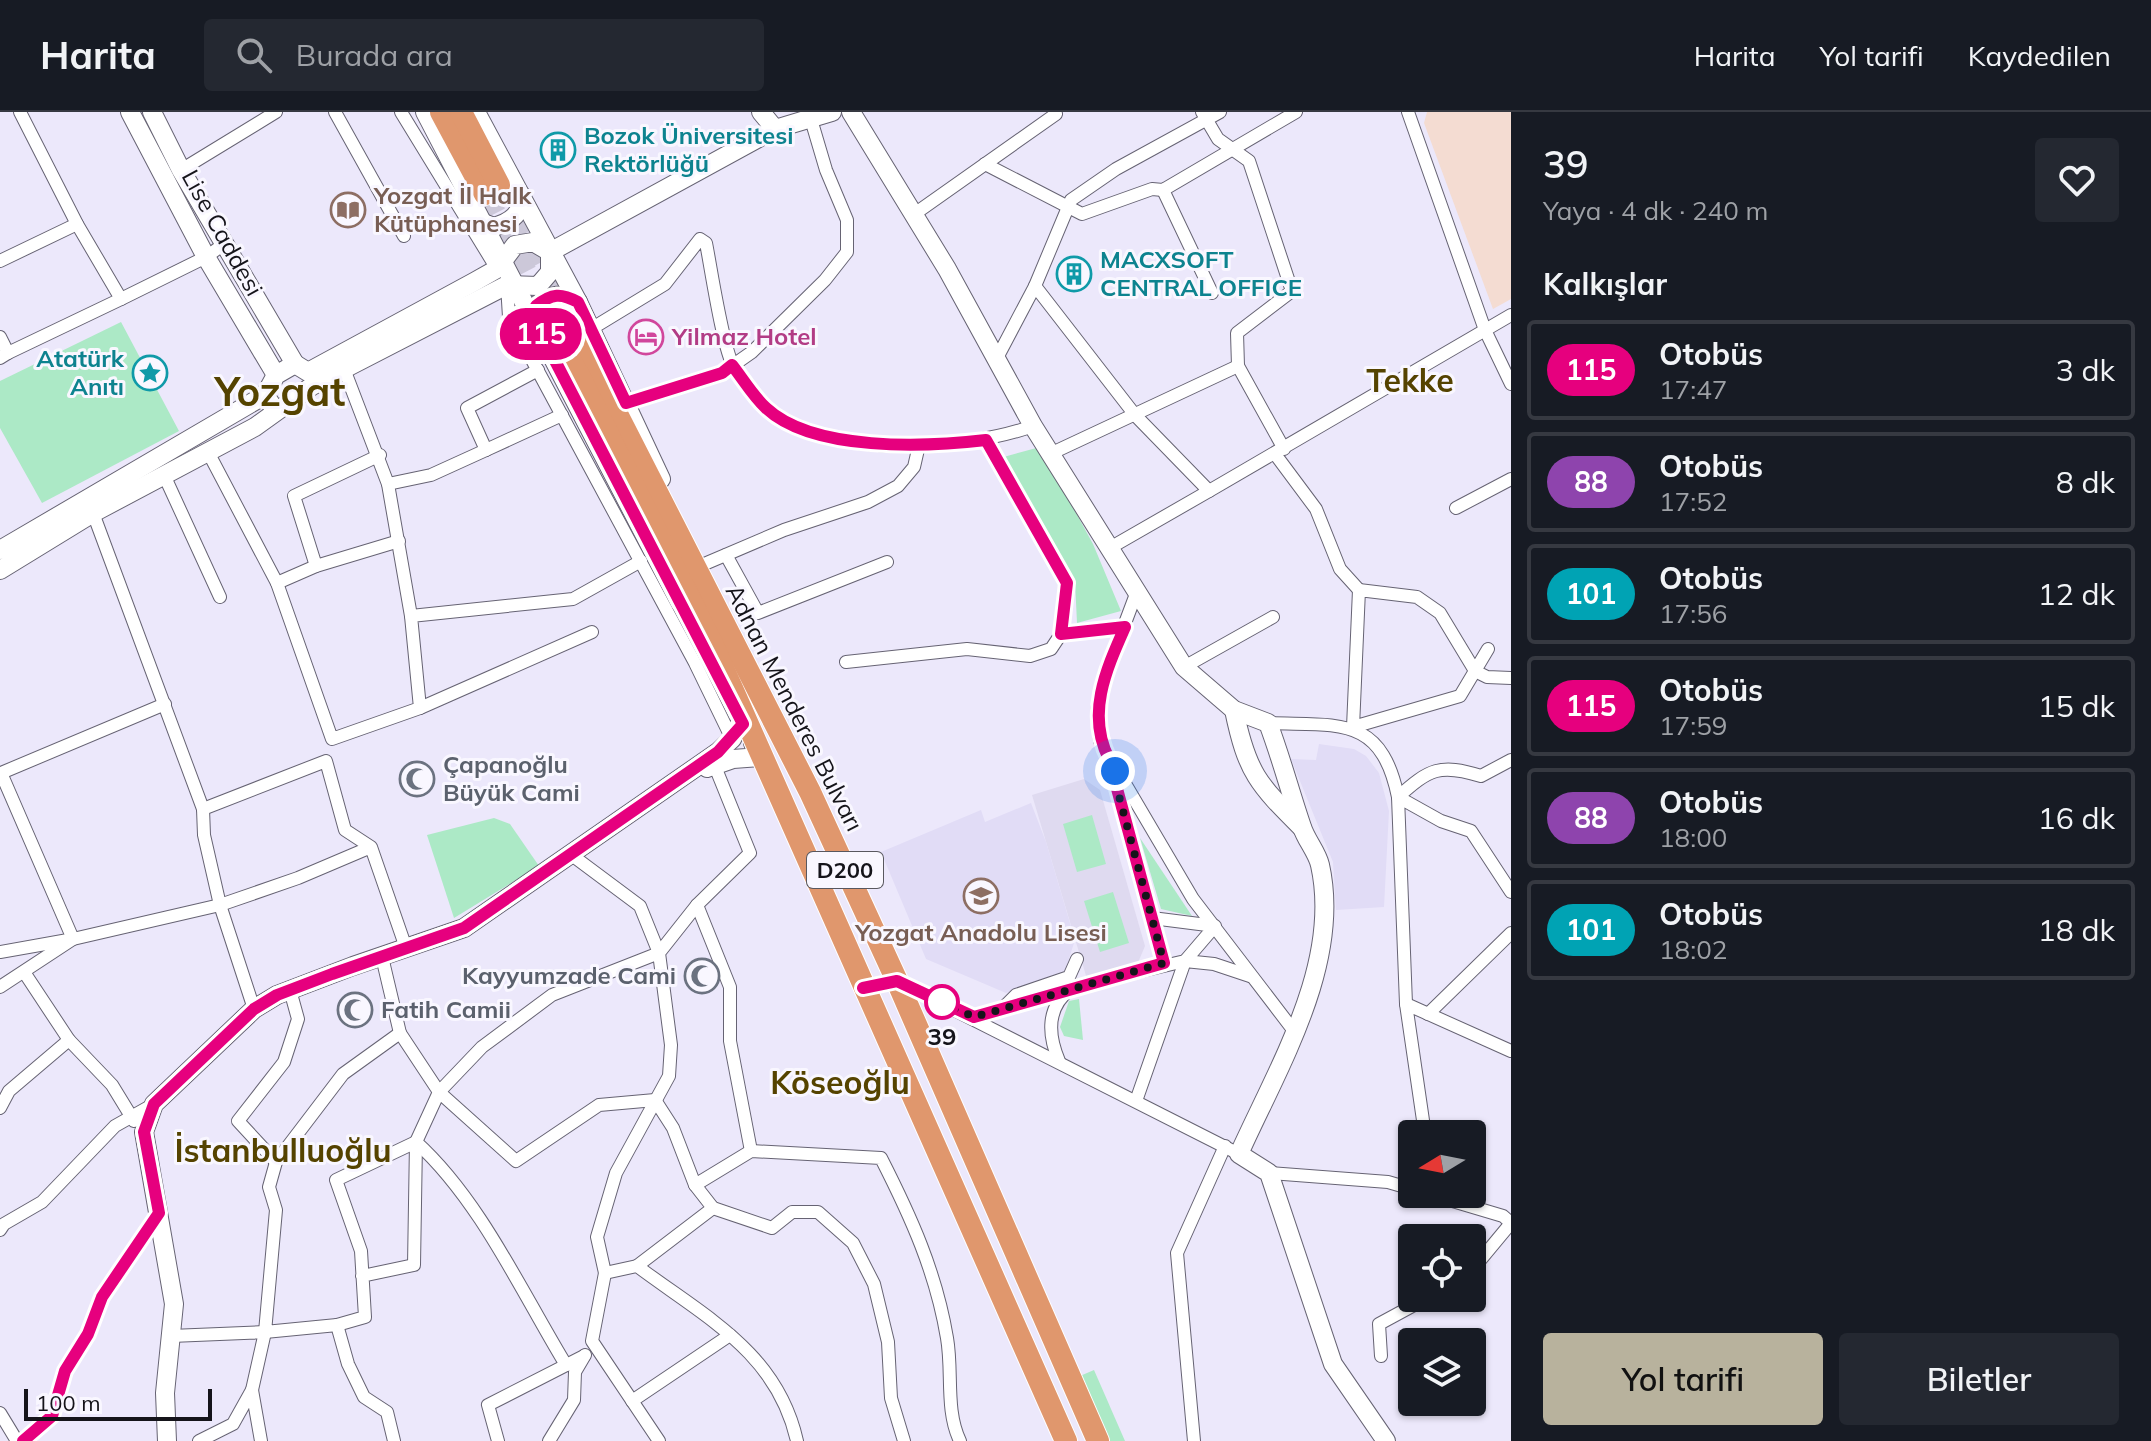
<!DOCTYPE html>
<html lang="tr">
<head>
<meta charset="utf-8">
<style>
	:root { --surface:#171b24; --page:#242831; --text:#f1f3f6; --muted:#9ea1a6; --line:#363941; --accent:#b8b29d }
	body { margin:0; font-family:Mulish,sans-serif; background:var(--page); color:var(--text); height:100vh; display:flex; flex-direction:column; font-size:30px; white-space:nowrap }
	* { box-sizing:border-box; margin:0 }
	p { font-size:26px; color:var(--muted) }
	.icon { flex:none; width:44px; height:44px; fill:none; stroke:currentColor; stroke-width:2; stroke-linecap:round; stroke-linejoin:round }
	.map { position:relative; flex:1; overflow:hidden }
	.drawer { display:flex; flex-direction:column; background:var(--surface); width:640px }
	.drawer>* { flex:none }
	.badge { padding:0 16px; border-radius:26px; font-size:28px; line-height:52px }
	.needle { width:52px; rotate:260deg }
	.buttons { position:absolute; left:1398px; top:1008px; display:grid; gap:16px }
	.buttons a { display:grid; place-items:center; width:88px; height:88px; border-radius:8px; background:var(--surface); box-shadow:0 2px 6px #0004; font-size:40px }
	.scale { position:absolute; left:24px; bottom:20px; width:188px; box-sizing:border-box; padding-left:8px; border:4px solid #15141a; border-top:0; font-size:22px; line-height:28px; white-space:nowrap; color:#15141a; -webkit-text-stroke:6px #f9f7ff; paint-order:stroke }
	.you { position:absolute; width:40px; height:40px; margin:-20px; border:6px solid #fff; border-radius:50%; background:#1a73e8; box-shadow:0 0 0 12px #1a73e833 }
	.map>.badge { position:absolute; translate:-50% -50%; box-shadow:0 0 0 4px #fff }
	h2 { padding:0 32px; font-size:30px; line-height:72px }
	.round { display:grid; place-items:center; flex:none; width:84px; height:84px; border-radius:8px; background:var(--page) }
	.head { display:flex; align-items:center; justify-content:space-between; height:136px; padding:0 32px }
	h1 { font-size:38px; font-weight:600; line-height:60px }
	.action { display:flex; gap:16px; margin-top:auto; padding:16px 32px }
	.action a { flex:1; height:92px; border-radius:8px; background:var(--accent); color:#111; font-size:32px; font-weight:600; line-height:92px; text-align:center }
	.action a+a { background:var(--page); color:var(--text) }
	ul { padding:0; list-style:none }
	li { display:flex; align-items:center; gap:24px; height:100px; margin:0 16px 12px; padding:0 16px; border:4px solid var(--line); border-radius:8px }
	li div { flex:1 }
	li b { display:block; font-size:30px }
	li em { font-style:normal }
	li .badge { min-width:88px; font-weight:700; text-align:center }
	header { display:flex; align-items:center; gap:48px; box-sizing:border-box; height:112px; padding:0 40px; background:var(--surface); border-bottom:2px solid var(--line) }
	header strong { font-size:38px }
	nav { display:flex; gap:44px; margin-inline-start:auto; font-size:28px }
	.search { width:560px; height:72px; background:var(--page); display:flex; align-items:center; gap:20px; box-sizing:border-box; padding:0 28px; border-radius:8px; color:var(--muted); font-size:30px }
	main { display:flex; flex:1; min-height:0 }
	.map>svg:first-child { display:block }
</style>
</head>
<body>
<header>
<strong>Harita</strong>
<div class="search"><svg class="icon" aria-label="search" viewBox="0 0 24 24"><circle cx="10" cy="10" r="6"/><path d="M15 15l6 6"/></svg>Burada ara</div>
<nav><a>Harita</a><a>Yol tarifi</a><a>Kaydedilen</a></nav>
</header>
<main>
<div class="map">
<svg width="1511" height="1329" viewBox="0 0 1511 1329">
	<rect width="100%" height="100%" fill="#ece8fb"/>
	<polygon fill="#dfdaf0" points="1084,667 1100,678 1145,834 1137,853 1087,867 1032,683"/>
	<g fill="#e1dcf6">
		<polygon points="1319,632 1354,637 1366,644 1379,661 1389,699 1384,795 1336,798 1333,750 1291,647 1316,648"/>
		<polygon points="1031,691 1046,730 1075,828 1064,862 1006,881 926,847 881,740 981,698 985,710"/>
	</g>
	<polygon fill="#f4dcd2" points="1427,0 1511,0 1511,187 1493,197 1424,11"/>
	<g fill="#ace9c6">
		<polygon points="121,210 179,319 42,391 0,316 0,269"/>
		<polygon points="1040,335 1093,432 1121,499 1077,511 1075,469 1000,346"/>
		<polygon points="1092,703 1106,752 1077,760 1063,712"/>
		<polygon points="494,706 510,712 539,754 454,806 427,723"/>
		<polygon points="1140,726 1192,804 1161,797"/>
		<polygon points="1113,780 1129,831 1100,840 1084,789"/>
		<polygon points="1079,887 1083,928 1064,924 1060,915 1069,889"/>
		<polygon points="1094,1258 1125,1329 1109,1329 1080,1264"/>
	</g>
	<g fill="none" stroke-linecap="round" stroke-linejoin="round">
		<g stroke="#ccc8d9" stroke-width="22" stroke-dasharray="22 11" stroke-linecap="butt">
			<polyline points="499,73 565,200"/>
			<polyline points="485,82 552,210"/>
		</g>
		<g stroke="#666373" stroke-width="14">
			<g id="street">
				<polyline points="335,0 404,124"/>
				<polyline points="401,0 497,157"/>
				<polyline points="1202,0 1218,27 1249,49 1292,179 1237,221 1238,254 1284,337"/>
				<polyline points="1408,0 1485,218 1511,272"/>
				<polyline points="985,52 1082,102 1152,77 1163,78 1296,0"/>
				<polyline points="181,58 276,0"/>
				<polyline points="1163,78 1212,181"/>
				<polyline points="913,103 1056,2"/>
				<polyline points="0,149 77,112"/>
				<polyline points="507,173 509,205 695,551 732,627"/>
				<polyline points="1035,174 1135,303 1209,379 1108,437"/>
				<polyline points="121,187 206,145 224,132"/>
				<path d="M 591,217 L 665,172 L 700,127 L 706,131 C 711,156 723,238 734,255 C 742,268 756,288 768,298 C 829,347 963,339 1033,314"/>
				<polyline points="0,225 8,241 0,246"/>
				<polyline points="8,241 121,187 77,112 20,0"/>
				<polyline points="997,246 1035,174 1071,88 1116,57 1220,0"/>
				<polyline points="344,257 388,372 411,504"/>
				<polyline points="538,258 467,296 486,338 562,303"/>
				<polyline points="626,291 722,261 752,240 825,168 847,140 847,108 826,58 810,4"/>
				<polyline points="986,328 1067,471 1061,522"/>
				<polyline points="208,340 277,471 332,627 420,596 411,504 573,487 641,449"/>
				<polyline points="1052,341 1238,254"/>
				<polyline points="1275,342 1316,397 1340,457 1359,478"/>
				<polyline points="164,363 220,485"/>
				<polyline points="388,372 431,363 486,338"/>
				<polyline points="1209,379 1511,203"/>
				<polyline points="1456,396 1511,367"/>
				<polyline points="93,401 203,697"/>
				<polyline points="726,443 758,501 887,450"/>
				<polyline points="702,453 784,418 868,390 898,374 914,355 919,333"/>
				<polyline points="316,454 294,384 380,343"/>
				<polyline points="277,471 316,454 399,429"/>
				<polyline points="1136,482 1104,567 1097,598 1100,629 1193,787 1294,919"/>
				<polyline points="1488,537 1460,584 1353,615 1359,478 1417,485 1440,501 1475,559 1487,565 1511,566"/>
				<polyline points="846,550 967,537 1030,544 1051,537 1061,522 1125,515"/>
				<polyline points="1184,555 1273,505"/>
				<polyline points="165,592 1,661 73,827 220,793 254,897"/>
				<polyline points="420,596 592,520"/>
				<path d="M 1268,611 C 1337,614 1381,602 1398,685"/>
				<path d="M 714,652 L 750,741 L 697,793 L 659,841 L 671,933 L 669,964 L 616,1061 L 597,1125 L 605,1161 L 637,1154 C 705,1205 777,1240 797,1329"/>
				<polyline points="1114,665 1164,851"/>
				<path d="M 1398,685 C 1429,657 1440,651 1481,664 L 1511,648"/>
				<polyline points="371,735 345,718 326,649 203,697 204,723 220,793 298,766 371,735 405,833"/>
				<polyline points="697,793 730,875 730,929 751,1039"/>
				<polyline points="0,840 68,828"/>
				<polyline points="382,845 400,921"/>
				<polyline points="24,860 69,928 112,973 134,1009"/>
				<polyline points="0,875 73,827"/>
				<polyline points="863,876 897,869 1239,1042"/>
				<polyline points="1406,892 1398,685 1441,709 1471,719 1511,780"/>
				<polyline points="1005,894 1016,883 1069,865 1077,847"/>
				<polyline points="1428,902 1511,821"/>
				<polyline points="974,905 1073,875 1185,849 1215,814 1152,806"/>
				<path d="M 1059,949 C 1048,923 1046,895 1071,877"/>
				<polyline points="1136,989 1185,849 1214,852 1250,864"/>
				<polyline points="0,996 9,979 69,928"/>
				<polyline points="1425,1022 1406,892 1511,939"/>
				<polyline points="276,1050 238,1009 284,950 298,907 290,878"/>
				<polyline points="1269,1061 1388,1070 1412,1077"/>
				<polyline points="1429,1082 1503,1104 1511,1111"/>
				<polyline points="713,1096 772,1116 792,1100 818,1100 853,1131 874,1172 888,1230 891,1286 904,1329"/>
				<polyline points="0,1118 4,1112 42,1090 115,1014 154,992"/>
				<polyline points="637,1154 713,1096 695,1073"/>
				<polyline points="1472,1158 1511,1111"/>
				<polyline points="605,1161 592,1229 659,1329"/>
				<polyline points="337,1213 365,1205 361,1139 336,1068 416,1030 414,1153 362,1164"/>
				<polyline points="171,1224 265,1220 252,1278"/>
				<polyline points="1381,1244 1379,1212 1427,1186"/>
				<path d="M 566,1253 C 521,1179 480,1088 416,1030 L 439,980 L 516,1049 L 599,993 L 655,988 L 673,1016 L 695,1073 L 751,1039 L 881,1046 C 911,1105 936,1160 947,1226 C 953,1260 945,1298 960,1329"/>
				<polyline points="632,1289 730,1223"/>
				<polyline points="0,1301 17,1329"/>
				<polyline points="23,1329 52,1304 65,1259 88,1222 102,1185 159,1101"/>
				<polyline points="199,1329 233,1312 252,1278 261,1329"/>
				<polyline points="394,1329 387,1300 364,1285 348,1252 337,1213 265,1220 276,1098 269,1075 276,1050 343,962 400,921 439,980 482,935 552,883 659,841 640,794 573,744"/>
				<polyline points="498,1329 488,1293 584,1244"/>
				<polyline points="549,1329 574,1288 575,1260 585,1243"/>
				<polyline points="1194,1329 1177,1141 1225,1034"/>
			</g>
		</g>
		<g stroke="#666373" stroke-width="20">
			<g id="secondary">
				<polyline points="130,0 206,145 276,263"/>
				<polyline points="152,0 181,58 295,252"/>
				<polyline points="425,0 680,491"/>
				<polyline points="476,0 578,190 661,367"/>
				<polyline points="761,0 775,17"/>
				<path d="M 851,0 L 947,157 L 1033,314 L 1184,555 L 1234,598 L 1268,611 C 1281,645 1290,680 1302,715 C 1306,728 1317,740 1320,753 C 1342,851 1278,955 1239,1042 L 1269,1061 L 1333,1252 L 1386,1329"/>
				<path d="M 483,111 L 494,115 C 511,110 522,102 522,84"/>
				<polyline points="550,140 775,17 832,0"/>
				<path d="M 535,210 L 536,194 C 552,181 561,181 578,190"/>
				<polyline points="275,298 265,283 276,263 295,252 308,260 474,170 497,157 515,133 533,130 550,140"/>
				<polyline points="0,438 265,283"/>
				<polyline points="0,458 93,401 255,315 312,274 344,257 507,173 538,174 550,160 550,141"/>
				<path d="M 1234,598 C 1247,661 1258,672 1302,716"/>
				<polyline points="707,656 733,647 760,645 753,631"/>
				<polyline points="167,1329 165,1281 174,1192 144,1020 154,992 254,897 277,883 353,854 464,816 718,640 732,627 743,605"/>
			</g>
		</g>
		<g stroke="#fff" stroke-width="24">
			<g id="highway">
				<polyline points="441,0 485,82"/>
				<polyline points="461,0 499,73"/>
				<polyline points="565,200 810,680 897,869 1098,1329"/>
				<polyline points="552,210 711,529 1066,1329"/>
			</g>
		</g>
		<use href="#street" stroke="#fff" stroke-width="12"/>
		<use href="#secondary" stroke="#fff" stroke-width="18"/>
		<use href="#highway" stroke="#e0976d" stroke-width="22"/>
	</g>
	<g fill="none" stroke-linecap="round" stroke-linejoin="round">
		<g stroke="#fff" stroke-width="18">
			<path id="line" d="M 23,1329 L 52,1304 L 65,1259 L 88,1222 L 102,1185 L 159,1101 L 144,1020 L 154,992 L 254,897 L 277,883 L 332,862 L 464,816 L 718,640 L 743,612 L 535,210 L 536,194 C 552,181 561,181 578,190 L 626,291 L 722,261 L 732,253 C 743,267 753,284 766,296 C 813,340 926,335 986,328 L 1067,471 L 1061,522 L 1125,515 C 1106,558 1086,602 1109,647 L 1164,851 L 974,905 L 897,869 L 863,876"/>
		</g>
		<use href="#line" stroke="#e6007e" stroke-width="12"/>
		<polyline stroke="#15141a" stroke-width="8" stroke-dasharray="0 14.4" points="942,890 974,905 1164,851 1109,647 1115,659"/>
	</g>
	<defs>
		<g id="building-ring" transform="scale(1.8)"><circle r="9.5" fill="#f9f7ff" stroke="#0f9aa8" stroke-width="1.5"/><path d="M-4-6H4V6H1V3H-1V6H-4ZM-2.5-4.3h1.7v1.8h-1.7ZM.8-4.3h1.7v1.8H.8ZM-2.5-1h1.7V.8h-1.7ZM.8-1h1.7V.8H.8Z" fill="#0f9aa8"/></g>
		<g id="library-ring" transform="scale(1.8)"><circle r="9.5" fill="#f9f7ff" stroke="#8d6e63" stroke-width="1.5"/><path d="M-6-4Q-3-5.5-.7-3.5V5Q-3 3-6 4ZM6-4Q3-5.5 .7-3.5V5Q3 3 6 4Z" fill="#8d6e63"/></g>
		<g id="hotel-ring" transform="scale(1.8)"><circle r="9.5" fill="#f9f7ff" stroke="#d1479c" stroke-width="1.5"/><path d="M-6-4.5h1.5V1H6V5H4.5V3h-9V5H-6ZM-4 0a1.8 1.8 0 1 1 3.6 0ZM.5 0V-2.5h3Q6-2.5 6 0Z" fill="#d1479c"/></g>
		<g id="sight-ring" transform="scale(1.8)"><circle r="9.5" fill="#f9f7ff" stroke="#0f9aa8" stroke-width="1.5"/><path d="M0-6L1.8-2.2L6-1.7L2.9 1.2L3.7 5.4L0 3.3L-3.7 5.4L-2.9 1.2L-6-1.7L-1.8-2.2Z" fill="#0f9aa8"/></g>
		<g id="mosque-ring" transform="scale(1.8)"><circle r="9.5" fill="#f9f7ff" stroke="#6b7280" stroke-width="1.5"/><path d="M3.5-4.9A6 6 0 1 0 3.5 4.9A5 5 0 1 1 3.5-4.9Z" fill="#6b7280"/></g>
		<g id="school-ring" transform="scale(1.8)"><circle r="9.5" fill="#f9f7ff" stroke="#8d6e63" stroke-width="1.5"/><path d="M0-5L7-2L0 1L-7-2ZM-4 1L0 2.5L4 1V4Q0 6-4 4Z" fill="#8d6e63"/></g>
	</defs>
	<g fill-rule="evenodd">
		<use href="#building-ring" x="558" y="38"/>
		<use href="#library-ring" x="348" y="98"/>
		<use href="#building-ring" x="1074" y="162"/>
		<use href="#hotel-ring" x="646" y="225"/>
		<use href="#sight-ring" x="150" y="261"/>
		<use href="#mosque-ring" x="417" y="667"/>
		<use href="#school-ring" x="981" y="784"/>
		<use href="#mosque-ring" x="702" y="864"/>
		<use href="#mosque-ring" x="355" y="898"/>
	</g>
	<circle fill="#fff" stroke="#e6007e" stroke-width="4" cx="942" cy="890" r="16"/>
	<g text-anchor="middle" stroke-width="6" stroke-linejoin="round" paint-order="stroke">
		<rect fill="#f9f7ff" stroke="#59585f" stroke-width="2" x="807" y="740" width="76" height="36" rx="6"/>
		<g font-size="22" font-weight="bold" fill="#15141a">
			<text x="845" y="766">D200</text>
		</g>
		<g font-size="24" font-weight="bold" fill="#0d838f" stroke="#f9f7ff" text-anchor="start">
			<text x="584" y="32">Bozok Üniversitesi<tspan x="584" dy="28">Rektörlüğü</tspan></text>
			<text x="1100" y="156">MACXSOFT<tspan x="1100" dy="28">CENTRAL OFFICE</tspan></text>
			<text x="124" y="255" text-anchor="end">Atatürk<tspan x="124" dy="28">Anıtı</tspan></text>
		</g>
		<g font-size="24" font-weight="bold" fill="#785e54" stroke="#f9f7ff" text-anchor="start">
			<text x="374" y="92">Yozgat İl Halk<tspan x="374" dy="28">Kütüphanesi</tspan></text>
			<text x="981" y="829" text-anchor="middle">Yozgat Anadolu Lisesi</text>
		</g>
		<g font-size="24" fill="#15141a" stroke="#f9f7ff">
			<text transform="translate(222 121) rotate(61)" y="8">Lise Caddesi</text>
			<text transform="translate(794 596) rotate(63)" y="8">Adnan Menderes Bulvarı</text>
		</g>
		<g font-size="24" font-weight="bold" fill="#b23c85" stroke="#f9f7ff" text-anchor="start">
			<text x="672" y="233">Yilmaz Hotel</text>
		</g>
		<g font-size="24" font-weight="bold" fill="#5b616d" stroke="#f9f7ff" text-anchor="start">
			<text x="443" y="661">Çapanoğlu<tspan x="443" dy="28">Büyük Cami</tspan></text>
			<text x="676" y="872" text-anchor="end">Kayyumzade Cami</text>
			<text x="381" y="906">Fatih Camii</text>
		</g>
		<g font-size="24" font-weight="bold" fill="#15141a" stroke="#f9f7ff">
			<text x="942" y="933">39</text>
		</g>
		<g font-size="32" font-weight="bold" fill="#554300" stroke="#f9f7ff">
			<text x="1410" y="280">Tekke</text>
			<text x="840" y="982">Köseoğlu</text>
			<text x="283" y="1050">İstanbulluoğlu</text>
		</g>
		<g font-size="40" font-weight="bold" fill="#554300" stroke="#f9f7ff">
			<text x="280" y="294">Yozgat</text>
		</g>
	</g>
</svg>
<div class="buttons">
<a><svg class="needle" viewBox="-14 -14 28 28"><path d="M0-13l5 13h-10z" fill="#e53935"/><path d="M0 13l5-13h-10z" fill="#9ea1a6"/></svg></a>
<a><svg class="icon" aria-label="locate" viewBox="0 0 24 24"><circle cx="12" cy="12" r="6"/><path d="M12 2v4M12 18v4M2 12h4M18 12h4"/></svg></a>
<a><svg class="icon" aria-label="layers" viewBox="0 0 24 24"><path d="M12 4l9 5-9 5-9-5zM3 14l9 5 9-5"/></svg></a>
</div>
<div class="scale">100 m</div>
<div class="you" style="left:1115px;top:659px"></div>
<b class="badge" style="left:541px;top:222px;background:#e6007e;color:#fff">115</b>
</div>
<section class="drawer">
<div class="head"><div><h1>39</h1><p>Yaya · 4 dk · 240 m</p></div><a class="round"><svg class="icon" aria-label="heart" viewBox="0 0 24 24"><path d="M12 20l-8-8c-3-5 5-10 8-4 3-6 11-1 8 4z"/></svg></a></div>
<h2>Kalkışlar</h2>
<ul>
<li><span class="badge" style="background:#e6007e;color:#fff">115</span><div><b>Otobüs</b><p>17:47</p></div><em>3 dk</em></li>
<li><span class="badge" style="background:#8e44ad;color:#fff">88</span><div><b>Otobüs</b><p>17:52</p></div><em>8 dk</em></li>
<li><span class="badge" style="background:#00a3b4;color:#fff">101</span><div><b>Otobüs</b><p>17:56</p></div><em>12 dk</em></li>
<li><span class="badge" style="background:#e6007e;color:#fff">115</span><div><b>Otobüs</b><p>17:59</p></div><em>15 dk</em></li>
<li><span class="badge" style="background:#8e44ad;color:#fff">88</span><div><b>Otobüs</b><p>18:00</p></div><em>16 dk</em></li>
<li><span class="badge" style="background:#00a3b4;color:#fff">101</span><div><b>Otobüs</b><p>18:02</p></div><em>18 dk</em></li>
</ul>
<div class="action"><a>Yol tarifi</a><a>Biletler</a></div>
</section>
</main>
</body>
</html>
